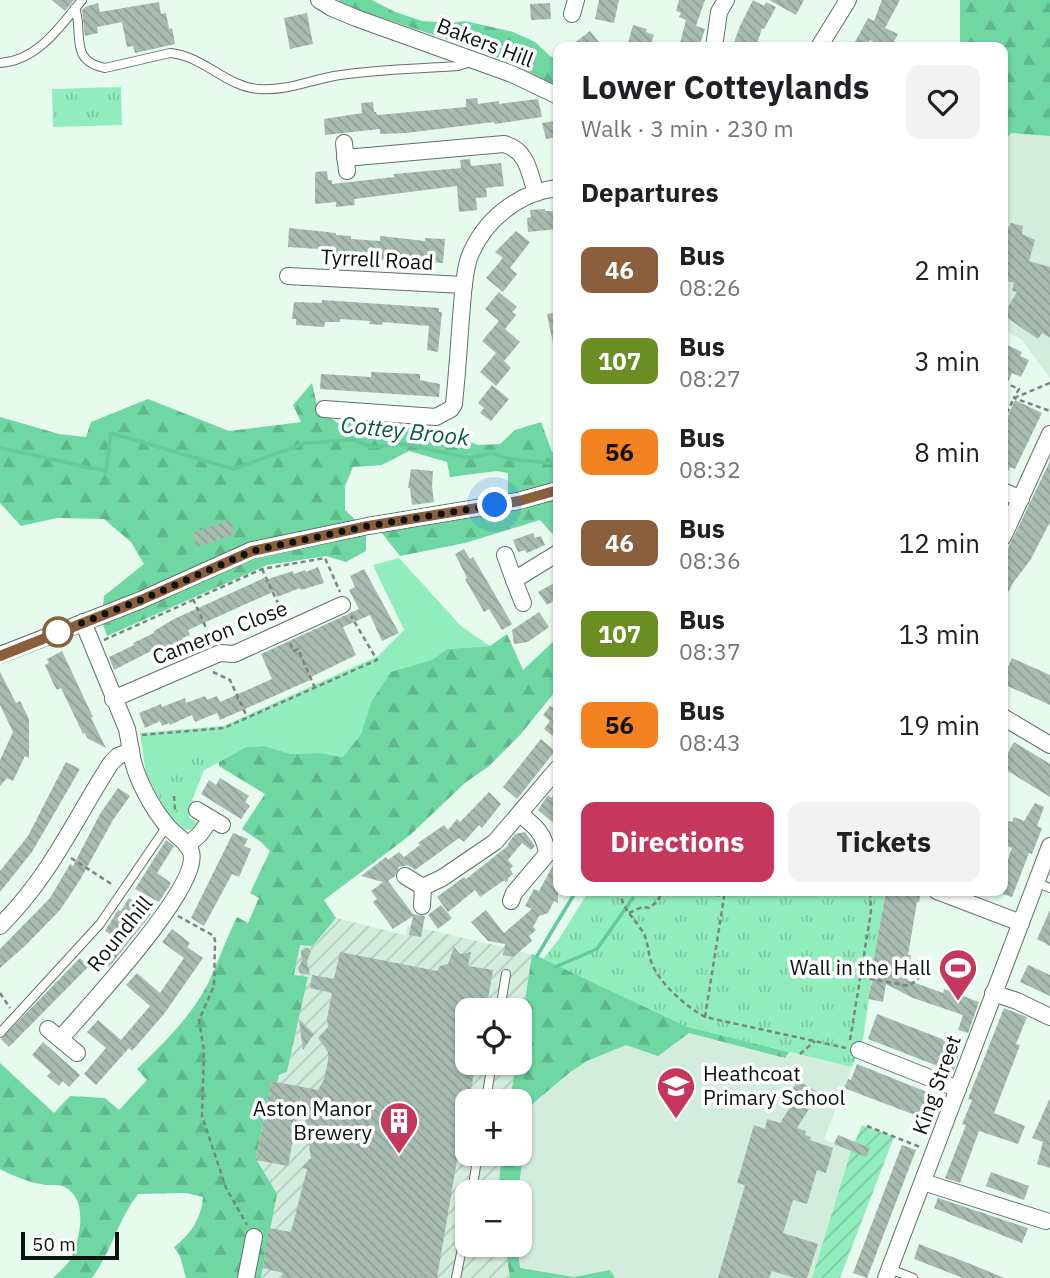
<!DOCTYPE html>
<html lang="en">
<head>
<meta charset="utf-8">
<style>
	:root { --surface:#fff; --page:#f2f2f2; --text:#202124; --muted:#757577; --accent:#c6375c }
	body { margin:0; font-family:"IBM Plex Sans",sans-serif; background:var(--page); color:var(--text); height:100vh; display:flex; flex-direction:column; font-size:26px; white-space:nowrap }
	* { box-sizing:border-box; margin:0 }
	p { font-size:23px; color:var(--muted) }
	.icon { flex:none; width:38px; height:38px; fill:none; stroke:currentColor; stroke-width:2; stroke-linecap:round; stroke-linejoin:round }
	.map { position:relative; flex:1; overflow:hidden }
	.side { position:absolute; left:553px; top:42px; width:455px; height:854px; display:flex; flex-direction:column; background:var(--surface); border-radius:14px; box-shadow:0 2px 5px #0004 }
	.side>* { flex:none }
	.badge { padding:0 14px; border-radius:10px; font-size:24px; line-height:46px }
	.tools { position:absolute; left:455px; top:998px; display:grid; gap:14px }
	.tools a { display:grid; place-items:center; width:77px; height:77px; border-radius:14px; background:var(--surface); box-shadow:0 2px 5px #0004; font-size:35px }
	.scale { position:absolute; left:21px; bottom:18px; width:98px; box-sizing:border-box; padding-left:7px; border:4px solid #0d1410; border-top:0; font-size:19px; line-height:24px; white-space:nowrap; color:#0d1410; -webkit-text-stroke:5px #fff; paint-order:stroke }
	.you { position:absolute; width:35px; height:35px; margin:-18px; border:5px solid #fff; border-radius:50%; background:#1a73e8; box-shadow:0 0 0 10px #1a73e833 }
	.map>.badge { position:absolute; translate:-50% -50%; box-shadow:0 0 0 4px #fff }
	h2 { padding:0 28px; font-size:26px; line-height:63px }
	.round { display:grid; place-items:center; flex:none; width:74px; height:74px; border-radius:14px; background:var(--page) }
	.headline { display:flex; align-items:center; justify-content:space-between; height:119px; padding:0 28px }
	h1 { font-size:33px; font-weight:800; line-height:52px }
	.button { display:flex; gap:14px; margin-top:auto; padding:14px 28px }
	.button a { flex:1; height:80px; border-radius:14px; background:var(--accent); color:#fff; font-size:28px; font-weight:800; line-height:80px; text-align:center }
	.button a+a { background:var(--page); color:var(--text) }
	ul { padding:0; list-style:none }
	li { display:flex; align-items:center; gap:21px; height:91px; padding:0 28px }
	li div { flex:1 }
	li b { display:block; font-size:26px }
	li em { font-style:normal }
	li .badge { min-width:77px; font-weight:700; text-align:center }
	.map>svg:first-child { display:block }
</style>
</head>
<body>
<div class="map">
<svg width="1050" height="1278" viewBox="0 0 1050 1278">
	<defs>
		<pattern id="industrial-furrows" width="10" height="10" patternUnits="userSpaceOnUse" patternTransform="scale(1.75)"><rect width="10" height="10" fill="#d2eddd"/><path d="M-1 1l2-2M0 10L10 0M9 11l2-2" fill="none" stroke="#b3cabd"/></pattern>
		<pattern id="forest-firs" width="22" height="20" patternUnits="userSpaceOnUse" patternTransform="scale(1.75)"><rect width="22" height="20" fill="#6ed7a2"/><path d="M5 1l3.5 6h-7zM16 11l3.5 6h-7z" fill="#5eb88a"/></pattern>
		<pattern id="park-tufts" width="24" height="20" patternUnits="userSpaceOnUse" patternTransform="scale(1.75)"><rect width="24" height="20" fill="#92edbd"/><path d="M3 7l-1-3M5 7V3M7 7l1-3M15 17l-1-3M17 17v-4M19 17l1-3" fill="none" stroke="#7dcaa1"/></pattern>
		<pattern id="garden-furrows" width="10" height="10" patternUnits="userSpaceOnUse" patternTransform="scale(1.75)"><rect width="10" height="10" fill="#92edbd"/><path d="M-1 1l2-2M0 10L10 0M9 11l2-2" fill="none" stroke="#7dcaa1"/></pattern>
		<pattern id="building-back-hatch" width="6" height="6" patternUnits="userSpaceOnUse" patternTransform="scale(1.75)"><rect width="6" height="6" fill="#a8bbb0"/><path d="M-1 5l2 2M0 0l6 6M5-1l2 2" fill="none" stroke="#8fa096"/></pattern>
	</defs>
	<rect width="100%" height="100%" fill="#e6faee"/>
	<g fill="#d2eddd">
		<polygon points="1011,133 1050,136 1050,378 1022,340 1008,332 1003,324 1003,143"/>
		<polygon points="532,954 687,1027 852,1067 824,1139 851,1151 812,1278 510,1278 505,1244 520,1244 520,1192 498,1192 502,1153 520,1153 520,1101 510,1101 516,1062 520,1062 520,1034"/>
	</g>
	<polygon fill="url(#industrial-furrows)" points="336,918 405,935 408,925 532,954 520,1034 520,1010 467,1010 467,1062 516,1062 510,1101 467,1101 467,1153 502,1153 498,1192 467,1192 467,1244 505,1244 510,1278 261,1278 277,1194 256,1160 271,1081 287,1072 308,978 294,976 300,944 314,946"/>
	<polygon fill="#92edbd" points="399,558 461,626 490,646 447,649 432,660 391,673 371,702 361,734 343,757 320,753 291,754 264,746 246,747 204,770 192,800 197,802 189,817 197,823 193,829 181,830 172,821 146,774 140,733 224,726 378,656 404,630 373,565"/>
	<g fill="url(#forest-firs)">
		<polygon points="339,0 372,0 395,12 422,21 451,23 465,21 513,32 535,42 550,56 558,60 558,87 511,63 470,47 337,3"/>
		<polygon points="960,0 1050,0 1050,136 1011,133 1003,143 1003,47 960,47"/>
		<polygon points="312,383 319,414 327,415 339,424 359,417 449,435 478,445 500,444 515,430 541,422 552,452 558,453 558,540 540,520 465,543 400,556 381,532 430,523 508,498 508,473 497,471 450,477 447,462 409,451 382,465 353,467 345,486 345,510 366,530 366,551 346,562 326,556 267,565 107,636 102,621 104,596 144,564 131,542 104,519 57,518 21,526 0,503 0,417 59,434 86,437 91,422 148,399 229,431 301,422 293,405"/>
		<path d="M 507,634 L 523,670 L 558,637 L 558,688 L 520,735 L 488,767 L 466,782 L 409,836 L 324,900 L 336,918 L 313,946 L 300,945 L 294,975 L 308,977 L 287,1072 L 279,1075 L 277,1082 L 271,1081 L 256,1159 L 277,1194 L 261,1278 L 186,1278 L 180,1256 L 174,1247 C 191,1234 201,1219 203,1197 L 186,1193 L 138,1194 C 118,1220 112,1250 92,1278 L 53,1278 C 59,1272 68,1265 71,1258 C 81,1237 89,1196 62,1186 C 56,1184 47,1186 40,1184 C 26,1181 13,1176 0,1169 L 0,1063 L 54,1113 L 70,1096 L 105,1098 L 119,1110 L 147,1080 L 137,1069 C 164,1043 195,1013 211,977 C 220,957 227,937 237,917 L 248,923 L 259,898 L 250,893 L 270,851 L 261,842 L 242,829 L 265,794 L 219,766 L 219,762 L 246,747 L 264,746 L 291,754 L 320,753 L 343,757 L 361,734 L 371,702 L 391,672 L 432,660 L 447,649 L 490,646 Z"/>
		<polygon points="589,891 702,1030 789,1052 785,1058 689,1033 658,1056 626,1045 587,1061 569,1073 530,1106 518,1192 498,1192 502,1153 520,1153 520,1101 510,1101 516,1062 520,1062 520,1034 532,954 544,959 560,938"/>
		<polygon points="505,1244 517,1244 520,1268 574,1277 610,1270 615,1278 510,1278"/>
	</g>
	<g fill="url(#park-tufts)">
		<polygon points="121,87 122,125 53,127 52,89"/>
		<polygon points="210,743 219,762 204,770 191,800 179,812 167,812 147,776"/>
		<polygon points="589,891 885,891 863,1039 852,1067 687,1027 543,959 560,938"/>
	</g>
	<polygon fill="url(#garden-furrows)" points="862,1125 894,1137 840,1278 812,1278 851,1151"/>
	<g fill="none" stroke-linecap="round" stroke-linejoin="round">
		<g stroke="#62cb97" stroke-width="3.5">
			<polyline points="0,448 106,471 111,433 233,469 306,443 353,440 373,447 404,444 469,458 491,453 510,459 558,464"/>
			<polyline points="537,956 576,891"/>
			<polyline points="555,967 597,949 633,898"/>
		</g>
	</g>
	<g fill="url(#building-back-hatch)">
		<polygon points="52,0 74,0 65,11"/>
		<polygon points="599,0 619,0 614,23 595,19"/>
		<polygon points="679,0 705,0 696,26 705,29 699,47 679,47 686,20 679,17 681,13 676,11"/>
		<polygon points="753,0 764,6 766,2 776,7 764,29 762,28 756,47 739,47 740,44 734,43 739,28"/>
		<polygon points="769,0 804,0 796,15"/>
		<polygon points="882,0 900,0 885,28 898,34 891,47 883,47 870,40 865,47 855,42 868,18 874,21"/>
		<polygon points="159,2 161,14 166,13 169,29 172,28 175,44 135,53 133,46 127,47 122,22 97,27 98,33 85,36 82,10 85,7 98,3 100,12"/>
		<polygon points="550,3 551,19 531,20 530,4"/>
		<polygon points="307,13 313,44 290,49 284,18"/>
		<polygon points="633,25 647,29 646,32 654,35 650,47 627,47"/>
		<polygon points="590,31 603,47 569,47"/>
		<polygon points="477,98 478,104 499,101 499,104 538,99 542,117 495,124 494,122 406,133 380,134 380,129 325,135 324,119 362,113 361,103 373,102 374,112 376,112 377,115 466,107 466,99"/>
		<polygon points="556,121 556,137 546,139 542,123"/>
		<polygon points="470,159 471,166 501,163 504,186 486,188 487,197 476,198 477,210 459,212 457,186 354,199 355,205 336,207 336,202 315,204 315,172 327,171 328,180 332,180 332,184 394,177 394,174 461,168 460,160"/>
		<polygon points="545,209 545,211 558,211 558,229 528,232 527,218 531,217 530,210"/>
		<polygon points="1011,223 1023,226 1022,234 1035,240 1029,261 1050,267 1050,338 1042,333 1038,339 1003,315 1017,292 1012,291 1014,283 1007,281 1008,277 1003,275 1003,225 1009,227"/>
		<polygon points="289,228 336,233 336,235 351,236 351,239 380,241 380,236 425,241 425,238 445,239 443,263 348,258 336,256 336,250 288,247"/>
		<polygon points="516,231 530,242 510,268 517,274 503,292 486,278 503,258 495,252"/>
		<polygon points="499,292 517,307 512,312 516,315 505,329 520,342 504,361 511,368 496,386 480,372 496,353 482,341 499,321 485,309"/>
		<polygon points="322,300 439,308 439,312 442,312 438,352 427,350 429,326 383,322 382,325 369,324 370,321 340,319 340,322 325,322 324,327 296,325 296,319 292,319 294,302 322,303"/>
		<polygon points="558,312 558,343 553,343 547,314"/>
		<polygon points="1003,343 1022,352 1020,356 1029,360 1021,377 1012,373 1003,393"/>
		<polygon points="371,372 420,374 420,380 440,384 439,397 320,389 321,374 371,377"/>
		<polygon points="492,385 509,399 491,421 480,413 484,408 478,403"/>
		<polygon points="1015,400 1042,413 1015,469 1010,467 1004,481 1003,427"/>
		<polygon points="1050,461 1050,522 1031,559 1013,583 1003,602 1003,559"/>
		<polygon points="411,469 433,471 432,486 434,502 412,505 410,488 408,488"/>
		<polygon points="230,520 235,534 197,547 192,533"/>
		<polygon points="533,533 535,538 541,536 545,545 527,553 525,550 518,552 513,540"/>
		<polygon points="464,549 470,559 473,557 512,624 502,630 489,609 484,612 465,579 467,578 455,554"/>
		<polygon points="318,567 324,583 301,590 300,588 277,597 275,591 188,630 190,635 182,638 183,641 163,651 161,646 114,670 109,657 134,645 133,643 154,633 154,631 174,619 264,578 265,580 293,571 294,574 305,570 306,572"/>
		<polygon points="364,569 399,633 382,641 370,615 343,627 356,655 309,678 310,680 220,720 217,713 195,722 192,715 170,725 169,723 162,726 160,721 145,728 139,713 161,704 162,707 185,698 186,703 205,696 207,700 217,696 220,702 272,679 261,654 359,609 349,590 355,587 350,576"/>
		<polygon points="558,581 558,598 547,605 538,592"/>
		<polygon points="539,612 549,627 528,642 514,644 512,630"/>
		<polygon points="62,651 93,717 91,718 106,748 87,738 85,733 83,734 61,688 57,690 53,683 45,665 49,663 47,659"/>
		<polygon points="1012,658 1050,675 1050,705 1003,684 1003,665 1008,667"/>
		<polygon points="0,672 16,703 20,701 29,719 29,758 25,756 13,781 7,778 0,786 0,760 13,732 0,705"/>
		<polygon points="550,706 558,710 558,731 554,737 544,729 550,721 543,715"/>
		<polygon points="541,739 555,751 517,799 503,787"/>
		<polygon points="1014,742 1050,764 1050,797 1003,768 1007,759 1005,758"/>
		<polygon points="66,762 80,769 32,852 0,892 0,871 28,836"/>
		<polygon points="220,778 249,796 245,802 250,806 241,819 201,794 209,780 216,785"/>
		<polygon points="118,788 130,796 113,820 80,880 60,910 27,944 0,968 0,949 50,898 70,864 73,866 100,814"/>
		<polygon points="558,789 558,827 538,810 548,795 551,798"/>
		<polygon points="489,792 501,804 482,828 479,825 464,842 459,838 415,870 408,865 399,867 395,876 388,881 413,914 425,916 421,937 409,935 413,916 393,929 373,902 377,899 371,891 383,882 361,876 386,857 388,860 399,852 404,857 420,845 418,843 444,825 448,830 457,819 460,822"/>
		<polygon points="1035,803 1044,807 1037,826 1042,828 1032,854 1029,853 1012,897 1003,894 1003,873 1012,848 1003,844 1003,825 1005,820 1012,822 1014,817 1024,821"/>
		<polygon points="525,832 535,846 531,850 522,843 508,860 513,866 510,869 513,874 508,878 508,882 503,881 480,897 475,890 448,912 437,897 464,877 466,879 509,845 508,844 515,834"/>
		<polygon points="233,833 248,839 244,846 251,849 239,877 232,874 204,926 191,918"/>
		<polygon points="166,840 174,846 157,873 171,883 159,902 135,889"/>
		<polygon points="558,856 558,903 554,901 548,913 539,916 533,927 536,930 529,936 532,941 513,957 503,955 505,944 488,941 471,922 486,910 504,933 532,909 525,906 534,889 539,891"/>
		<polygon points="888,891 921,891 919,902 917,902 908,955 911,955 907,980 943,993 944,989 979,1002 968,1033 958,1030 963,1015 913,998 886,984 883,1002 868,999 876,965 873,965 885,895 887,895"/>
		<polygon points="129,898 151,914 109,967 103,963 120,940 105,931 118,910 121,911"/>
		<polygon points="441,905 452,918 438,929 428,915"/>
		<polygon points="1050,910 1050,946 1037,939"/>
		<polygon points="172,929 190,943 187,947 203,958 164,1014 132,1051 129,1048 96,1085 84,1074 106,1048 87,1032 98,1020 121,1040 150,1006 126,985 137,973 160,993 184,958 162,942"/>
		<polygon points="454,947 460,954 471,952 468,966 493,970 486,1010 467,1010 467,1062 476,1062 469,1101 467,1101 437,1278 282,1278 283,1273 263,1268 269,1228 291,1232 307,1169 301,1168 311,1158 301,1096 288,1166 256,1160 271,1081 318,1090 324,1079 328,1061 328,1052 318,1038 328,1027 327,1018 332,993 310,988 312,975 334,979 340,952 437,971 440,966 448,964"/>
		<polygon points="305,948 308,948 311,952 307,961 310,975 300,973 298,968 302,961 301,951"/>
		<polygon points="80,958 88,967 9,1047 1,1039"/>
		<polygon points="1028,965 1050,975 1050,996 1020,982"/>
		<polygon points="1004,1008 1027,1017 1016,1044 1020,1045 994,1113 1025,1126 1018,1144 979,1131 960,1183 945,1178 966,1125 962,1124 972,1100 968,1099"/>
		<polygon points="877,1014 958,1045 955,1052 959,1054 953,1072 868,1039"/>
		<polygon points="299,1019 314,1034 303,1050"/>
		<polygon points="43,1042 80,1075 69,1087 63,1081 59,1086 47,1076 51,1072 32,1055"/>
		<polygon points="857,1064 942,1098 933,1120 928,1118 928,1120 844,1088 848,1079 851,1080"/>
		<polygon points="798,1080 819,1093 797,1128 806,1131 805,1135 811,1137 810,1140 833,1148 826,1173 817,1170 807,1204 793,1200 783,1233 818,1244 807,1278 795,1278 772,1271 769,1278 718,1278 745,1185 737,1183 754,1125 765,1129 767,1119 780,1123 791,1106 785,1102"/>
		<polygon points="1050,1098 1050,1168 1037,1164 1043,1142 1032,1138"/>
		<polygon points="838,1135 870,1148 866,1157 834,1144"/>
		<polygon points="902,1145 916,1150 867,1278 853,1273"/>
		<polygon points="991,1172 1029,1186 1024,1200 986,1186"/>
		<polygon points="938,1198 1028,1228 1022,1243 934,1208"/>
		<polygon points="919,1244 978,1267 1004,1278 963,1278 914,1259"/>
	</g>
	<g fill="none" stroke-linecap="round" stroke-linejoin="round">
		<g stroke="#607268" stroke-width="10">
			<g id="service">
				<path d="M 75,8 C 84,32 68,61 105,68 L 170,53 C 204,56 226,87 259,89 C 285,91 308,81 334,76 C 374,69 417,69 458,66 L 471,62"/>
				<path d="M 0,63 C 37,61 60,27 82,0"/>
				<polyline points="1036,882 1050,888"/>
				<polyline points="500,1010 506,974"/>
				<polyline points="0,1033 100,924 167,826"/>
				<polyline points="486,1101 492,1062"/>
				<polyline points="472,1192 478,1153"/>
				<polyline points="890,1269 913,1278"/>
				<polyline points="456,1278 467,1224"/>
			</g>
		</g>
		<g stroke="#607268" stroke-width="18">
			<g id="minor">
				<polyline points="319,0 332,8 356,18 512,74 558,96"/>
				<polyline points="572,14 576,0"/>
				<polyline points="714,47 719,12 726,0"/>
				<polyline points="819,47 848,0"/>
				<polyline points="344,143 347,171"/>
				<path d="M 345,158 L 504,144 C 528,151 529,172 536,193"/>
				<polyline points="288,276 464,285"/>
				<path d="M 324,409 L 436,417 L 451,409 L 454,404 C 457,375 459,346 461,317 C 463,298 463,277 469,258 C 483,221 518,192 558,188"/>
				<polyline points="1003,491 1021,499"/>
				<polyline points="1003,537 1050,434"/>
				<polyline points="505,555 514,580"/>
				<polyline points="523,603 514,580 558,553"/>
				<polyline points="0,655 141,600 252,550 368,526 518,501 558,490"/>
				<polyline points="113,699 220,653 234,654 342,605"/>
				<polyline points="1003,717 1050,745"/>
				<polyline points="197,810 222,825"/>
				<polyline points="187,846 200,834 211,819"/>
				<polyline points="405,876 423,887 442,878 495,842 558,768"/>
				<polyline points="937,891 1021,923"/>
				<path d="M 511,901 L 514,893 L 547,854 C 545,834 535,826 520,814"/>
				<polyline points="422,906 423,887"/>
				<path d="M 0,926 C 51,875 73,822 111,763 L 118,756 L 131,751 L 127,729 L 83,622"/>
				<polyline points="993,993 1017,1001 1050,1017"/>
				<polyline points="48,1029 77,1053"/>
				<path d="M 60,1039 C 85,1010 202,886 191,852 C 188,842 175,835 169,828 C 153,810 134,776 131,751"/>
				<polyline points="859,1050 958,1089"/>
				<polyline points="923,1182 1046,1221"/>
				<polyline points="246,1278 254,1237"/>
				<polyline points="886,1278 1050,846"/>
			</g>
		</g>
		<g stroke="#79867e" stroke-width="2.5" stroke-dasharray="5 3.5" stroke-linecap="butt">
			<polyline points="1003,382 1019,389 1014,398 1050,411"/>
			<polyline points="1003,421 1014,398 1050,383"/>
			<polyline points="262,569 284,616"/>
			<polyline points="193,599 212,641"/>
			<polyline points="104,640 262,569 325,558 340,592"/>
			<polyline points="290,643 294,651 298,649 315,688"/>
			<polyline points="213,672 230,680 247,717"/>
			<polyline points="142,735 224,728 377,660 351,616"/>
			<polyline points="174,796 175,810"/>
			<polyline points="71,858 113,885"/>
			<path d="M 624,891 L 621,896 C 624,911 637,921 644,934 C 649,945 648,957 653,966 C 662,986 687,1007 705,1017 L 846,1048"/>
			<polyline points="709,891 709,894 723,896"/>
			<polyline points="629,913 642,907 650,908 658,900 662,891"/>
			<polyline points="178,916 214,936 215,941 214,986 199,1020 204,1051 202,1116 226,1188 247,1225"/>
			<polyline points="861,977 909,986 924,974"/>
			<polyline points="0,993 10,1008"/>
			<polyline points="705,1017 725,891"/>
			<polyline points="850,1040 871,912 870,891"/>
			<polyline points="800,1054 815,1041"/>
			<polyline points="867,1126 920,1147"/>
		</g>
		<use href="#service" stroke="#fff" stroke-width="8"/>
		<use href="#minor" stroke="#fff" stroke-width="16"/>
	</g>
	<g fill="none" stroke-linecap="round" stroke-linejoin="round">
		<g stroke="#fff" stroke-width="16">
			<polyline id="line" points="0,656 141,600 252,551 368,526 519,501 558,490"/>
		</g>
		<use href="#line" stroke="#8b5e3c" stroke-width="10"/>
		<polyline stroke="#0d1410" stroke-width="7" stroke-dasharray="0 12.6" points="58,632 141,600 252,551 368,526 495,505"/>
	</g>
	<defs>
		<g id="stadium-pin" transform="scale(2.0125)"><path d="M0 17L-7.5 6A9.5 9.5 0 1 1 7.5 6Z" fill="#c6375c" stroke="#fff"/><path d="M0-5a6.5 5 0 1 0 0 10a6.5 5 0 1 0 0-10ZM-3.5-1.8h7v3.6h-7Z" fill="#fff"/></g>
		<g id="school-pin" transform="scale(2.0125)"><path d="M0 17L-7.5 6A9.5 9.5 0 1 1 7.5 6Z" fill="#c6375c" stroke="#fff"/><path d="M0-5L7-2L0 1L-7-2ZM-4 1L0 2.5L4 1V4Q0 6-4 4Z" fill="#fff"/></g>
		<g id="building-pin" transform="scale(2.0125)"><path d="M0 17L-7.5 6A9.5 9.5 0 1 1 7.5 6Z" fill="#c6375c" stroke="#fff"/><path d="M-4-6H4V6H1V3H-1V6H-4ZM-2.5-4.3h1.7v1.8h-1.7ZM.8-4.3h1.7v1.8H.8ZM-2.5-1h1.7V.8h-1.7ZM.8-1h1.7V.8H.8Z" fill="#fff"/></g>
	</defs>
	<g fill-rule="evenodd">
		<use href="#stadium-pin" x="958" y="968"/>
		<use href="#school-pin" x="676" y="1086"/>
		<use href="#building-pin" x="399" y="1121"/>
	</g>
	<circle fill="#fff" stroke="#8b5e3c" stroke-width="3.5" cx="58" cy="632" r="14"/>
	<g text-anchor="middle" stroke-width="7" stroke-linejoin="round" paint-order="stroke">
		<g font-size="21" fill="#0d1410" stroke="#fff">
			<text transform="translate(485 43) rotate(21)" y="7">Bakers Hill</text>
			<text transform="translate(377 260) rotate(3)" y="7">Tyrrell Road</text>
			<text transform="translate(220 633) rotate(-21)" y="7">Cameron Close</text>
			<text transform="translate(120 934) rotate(-51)" y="7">Roundhill</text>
			<text transform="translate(937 1085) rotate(-70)" y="7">King Street</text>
		</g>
		<g font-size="21" fill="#0d1410" stroke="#fff" text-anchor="end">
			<text x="931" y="975">Wall in the Hall</text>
			<text x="703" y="1081" text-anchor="start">Heathcoat<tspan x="703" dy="24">Primary School</tspan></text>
			<text x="372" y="1116">Aston Manor<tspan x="372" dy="24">Brewery</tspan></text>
		</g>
		<g font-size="23" font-style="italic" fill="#0a5d3c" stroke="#fff">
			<text transform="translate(405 431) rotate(6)" y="8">Cottey Brook</text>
		</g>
	</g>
</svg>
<div class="tools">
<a><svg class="icon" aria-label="locate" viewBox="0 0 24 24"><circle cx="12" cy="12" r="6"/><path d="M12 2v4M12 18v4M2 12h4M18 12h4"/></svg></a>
<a>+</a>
<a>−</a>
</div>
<div class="scale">50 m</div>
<div class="you" style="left:495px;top:505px"></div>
<section class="side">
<div class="headline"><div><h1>Lower Cotteylands</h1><p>Walk · 3 min · 230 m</p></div><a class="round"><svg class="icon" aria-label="heart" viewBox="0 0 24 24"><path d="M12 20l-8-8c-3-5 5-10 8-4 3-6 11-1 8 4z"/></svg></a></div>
<h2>Departures</h2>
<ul>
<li><span class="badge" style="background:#8b5e3c;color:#fff">46</span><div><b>Bus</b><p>08:26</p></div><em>2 min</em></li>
<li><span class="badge" style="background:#6b8e23;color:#fff">107</span><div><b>Bus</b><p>08:27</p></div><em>3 min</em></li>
<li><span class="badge" style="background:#f58220;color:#111">56</span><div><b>Bus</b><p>08:32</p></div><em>8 min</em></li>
<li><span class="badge" style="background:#8b5e3c;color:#fff">46</span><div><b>Bus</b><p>08:36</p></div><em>12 min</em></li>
<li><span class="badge" style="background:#6b8e23;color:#fff">107</span><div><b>Bus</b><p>08:37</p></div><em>13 min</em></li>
<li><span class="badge" style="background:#f58220;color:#111">56</span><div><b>Bus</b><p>08:43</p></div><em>19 min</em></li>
</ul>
<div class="button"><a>Directions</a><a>Tickets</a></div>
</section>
</div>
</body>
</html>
